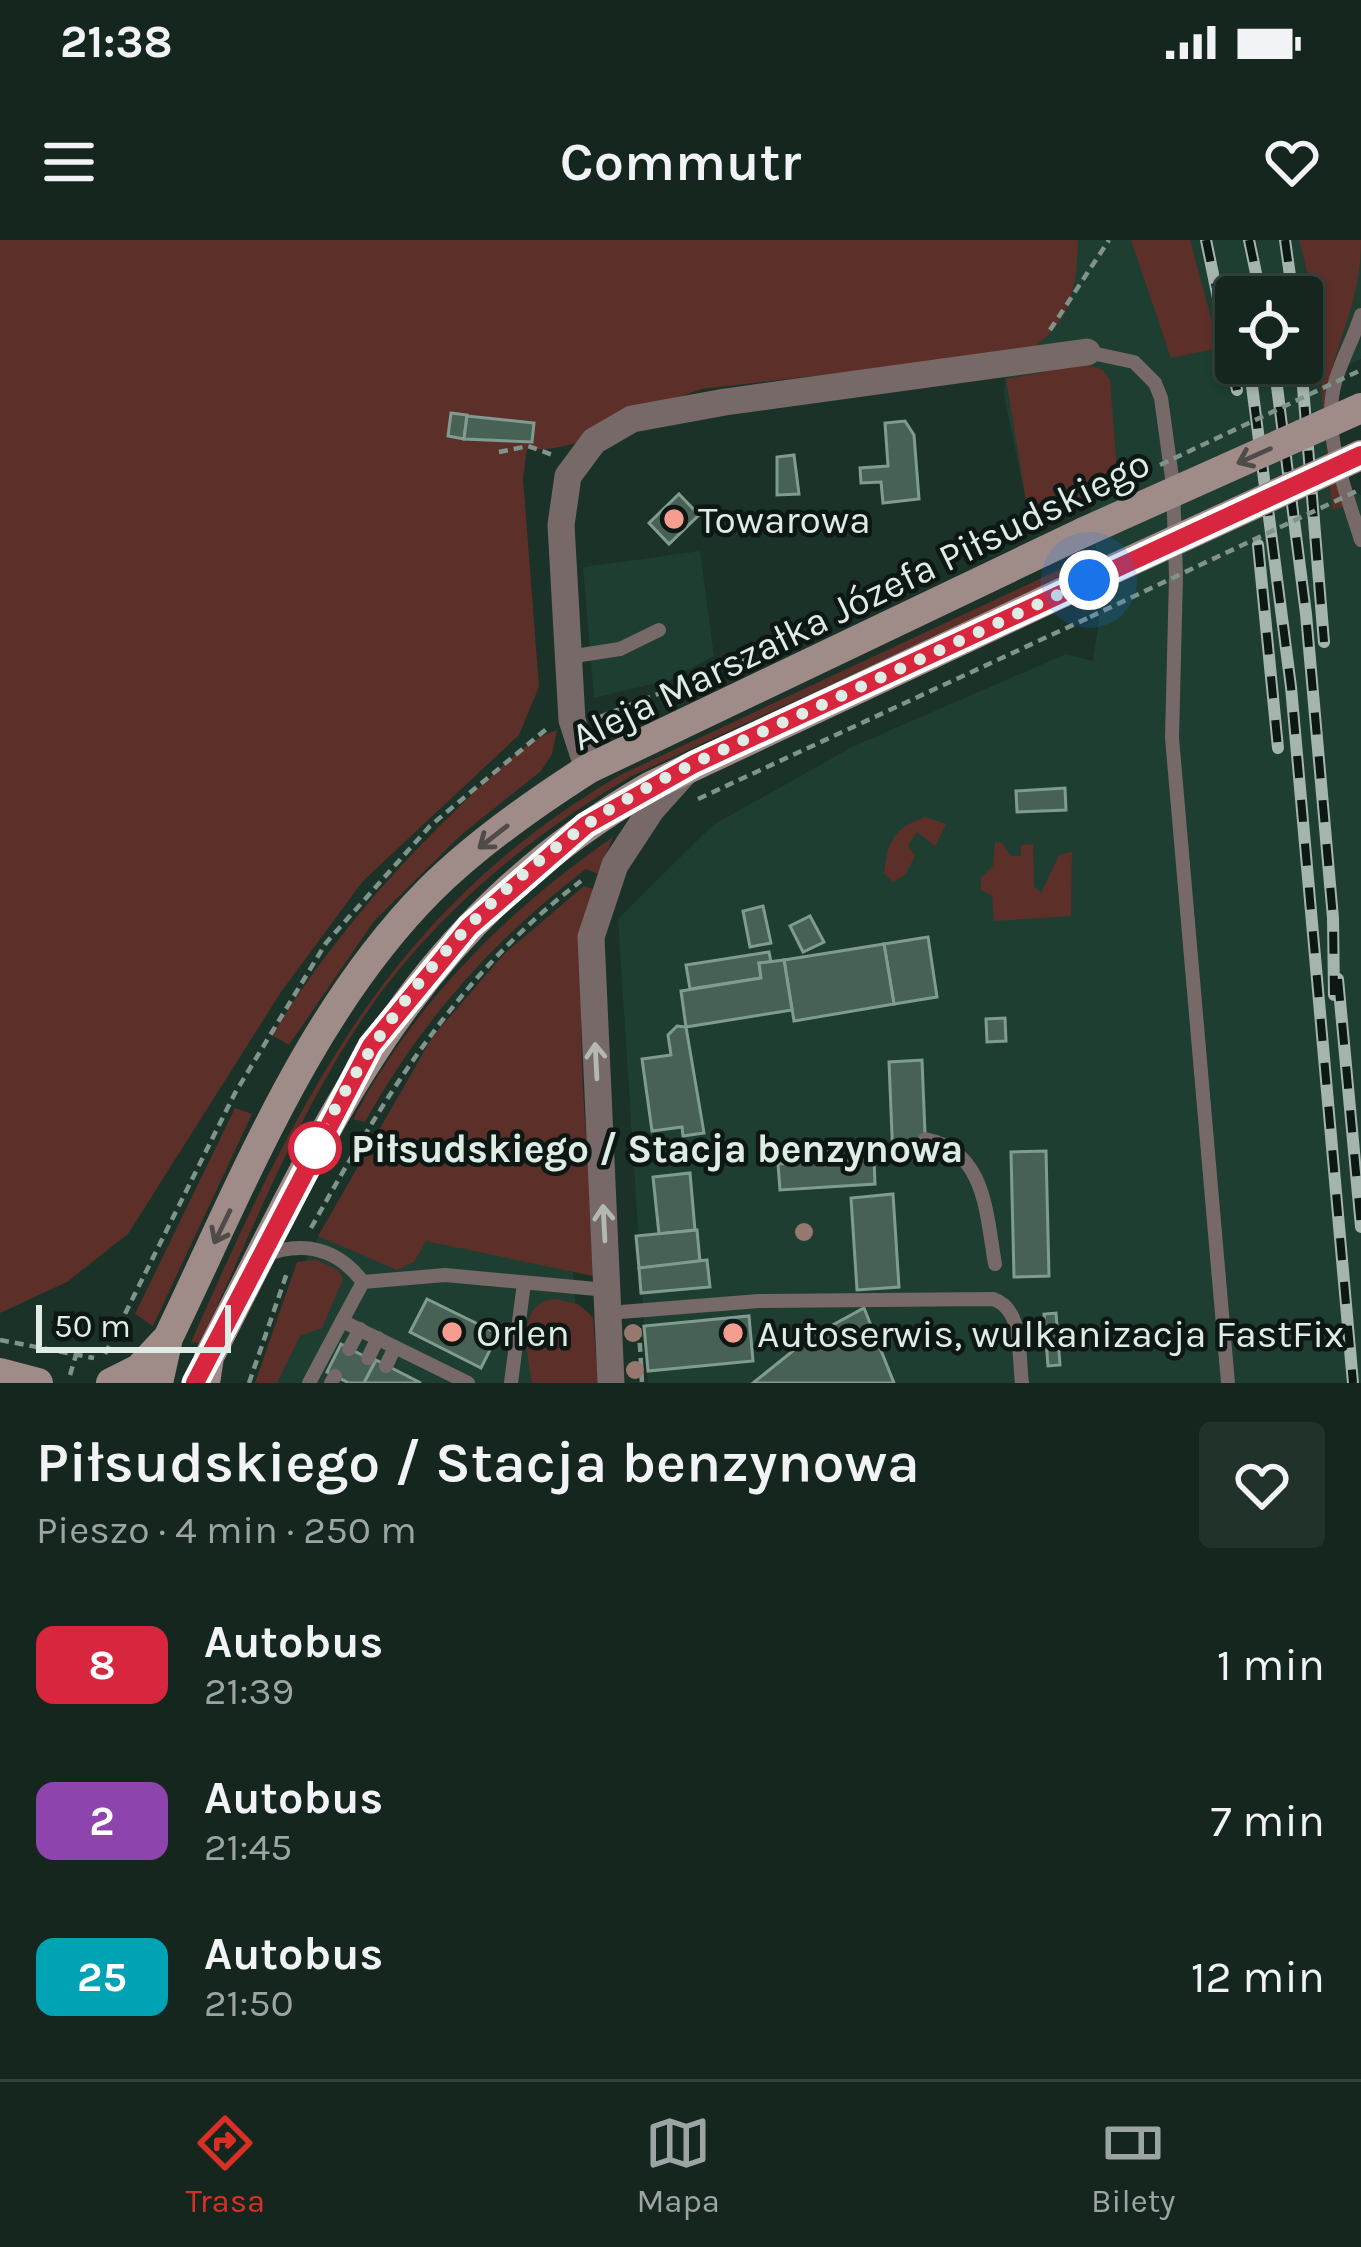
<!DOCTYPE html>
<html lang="pl">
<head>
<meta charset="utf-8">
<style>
	:root { --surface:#14261e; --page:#21322b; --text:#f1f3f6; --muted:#9da5a4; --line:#33433c; --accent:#d93025 }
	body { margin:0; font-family:Karla,sans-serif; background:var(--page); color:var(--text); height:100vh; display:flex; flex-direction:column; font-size:45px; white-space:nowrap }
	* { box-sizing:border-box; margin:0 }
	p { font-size:39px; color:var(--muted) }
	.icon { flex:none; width:66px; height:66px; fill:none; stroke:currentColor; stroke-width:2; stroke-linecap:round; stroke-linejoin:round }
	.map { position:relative; height:1143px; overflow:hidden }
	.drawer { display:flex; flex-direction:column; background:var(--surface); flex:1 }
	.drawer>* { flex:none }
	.badge { padding:0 24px; border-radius:18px; font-size:42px; line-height:78px }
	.tools { position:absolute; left:1215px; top:36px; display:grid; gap:24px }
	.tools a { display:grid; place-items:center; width:108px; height:108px; border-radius:12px; background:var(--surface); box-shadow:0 3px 9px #0004,0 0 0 3px var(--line); font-size:60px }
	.scale { position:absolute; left:36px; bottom:30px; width:195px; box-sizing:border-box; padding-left:12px; border:6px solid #deece5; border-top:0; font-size:33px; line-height:42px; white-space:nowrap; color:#deece5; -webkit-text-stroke:9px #0d1713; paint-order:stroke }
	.you { position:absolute; width:60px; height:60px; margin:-30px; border:9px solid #fff; border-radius:50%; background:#1a73e8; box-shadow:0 0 0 18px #1a73e833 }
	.map>.badge { position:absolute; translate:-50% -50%; box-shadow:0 0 0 6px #fff }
	.round { display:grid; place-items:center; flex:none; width:126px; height:126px; border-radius:12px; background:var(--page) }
	.summary { display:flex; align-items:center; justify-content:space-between; height:204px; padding:0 36px }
	h1 { font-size:57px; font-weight:600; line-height:90px }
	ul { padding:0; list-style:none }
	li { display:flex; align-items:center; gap:36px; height:156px; padding:0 36px }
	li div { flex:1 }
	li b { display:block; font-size:45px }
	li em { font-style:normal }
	li .badge { min-width:132px; font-weight:700; text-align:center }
	.status { display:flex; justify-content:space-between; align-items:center; height:84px; padding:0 60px; background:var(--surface); direction:ltr }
	.status svg { height:33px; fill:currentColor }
	header { display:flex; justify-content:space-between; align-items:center; height:156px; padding:0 36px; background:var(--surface); font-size:54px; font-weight:600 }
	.menu { display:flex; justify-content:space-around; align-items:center; height:168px; border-top:3px solid var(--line); background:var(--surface); font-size:33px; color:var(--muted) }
	.menu a { display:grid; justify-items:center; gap:6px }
	.menu .on { color:var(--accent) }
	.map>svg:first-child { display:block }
</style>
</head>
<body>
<div class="status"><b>21:38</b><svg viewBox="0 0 49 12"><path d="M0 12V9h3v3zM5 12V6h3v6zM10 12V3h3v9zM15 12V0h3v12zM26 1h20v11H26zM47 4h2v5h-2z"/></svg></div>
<header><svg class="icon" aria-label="menu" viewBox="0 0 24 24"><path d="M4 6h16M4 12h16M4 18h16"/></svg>Commutr<svg class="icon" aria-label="heart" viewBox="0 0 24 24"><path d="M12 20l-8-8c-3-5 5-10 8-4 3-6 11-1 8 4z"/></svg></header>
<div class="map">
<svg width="1361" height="1143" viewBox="0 0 1361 1143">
	<rect width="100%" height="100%" fill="#1a3228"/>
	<g fill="#1e3e31" fill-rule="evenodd">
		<path d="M 1014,0 L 1361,0 L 1361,119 L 1341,128 L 1337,172 L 1344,245 L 1361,255 L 1361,1143 L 648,1143 L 618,679 L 713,585 L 854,506 L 1066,414 L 1093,421 L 1102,359 L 1091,268 L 1083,254 L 1026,261 L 1004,155 ZM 1236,57 L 1302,57 L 1302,123 L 1236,123 Z"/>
		<polygon points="700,311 714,416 669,440 594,458 583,327"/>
		<polygon points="337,963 573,1031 582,1143 267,1143 303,1025"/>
	</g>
	<g fill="#5d2f29">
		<path d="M 0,0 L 1078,0 C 1077,48 1071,84 1028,111 L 702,149 C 643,167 588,214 527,209 L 523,238 L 539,447 L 519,495 L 363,641 L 281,752 L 128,994 L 67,1042 L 0,1073 Z"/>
		<polygon points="1131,0 1190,0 1219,108 1171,118"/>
		<path d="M 1299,0 L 1361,0 C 1361,56 1343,85 1330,137 C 1319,178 1337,226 1345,267 L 1332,269 L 1313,55 Z"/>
		<polygon points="1086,124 1103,130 1110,140 1118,243 1041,273 1026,261 1006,139"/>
		<path d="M 1065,327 L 1067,335 L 632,536 C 524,598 423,685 355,790 C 292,887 249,999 200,1103 L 191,1102 C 297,863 387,670 622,534 Z"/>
		<path d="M 557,490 L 552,514 L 541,531 L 461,595 L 374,681 L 289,805 L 272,795 C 330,701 401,620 482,545 C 503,526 529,498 557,490 Z"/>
		<path d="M 925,577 L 946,584 L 935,606 L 917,592 L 908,606 L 915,616 L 905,635 L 893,642 L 884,633 C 888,600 893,589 925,577 Z"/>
		<path d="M 613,597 L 598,634 L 586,629 C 494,699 421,781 365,882 L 353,879 C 415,762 505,672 613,597 Z"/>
		<polygon points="995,602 1002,603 1011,616 1021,616 1021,605 1033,604 1034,646 1041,653 1059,615 1072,612 1071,676 994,681 992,656 981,650 981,638 993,626"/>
		<path d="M 584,646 L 593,649 C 569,775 588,905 597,1031 L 593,1036 L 426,1001 L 414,1022 L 397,1030 L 318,996 L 433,796 L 505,713 Z"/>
		<polygon points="235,868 252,874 153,1086 135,1074"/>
		<polygon points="317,1020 338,1030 343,1039 322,1088 300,1096 277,1143 255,1143 297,1022"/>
		<path d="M 555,1059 L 578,1064 L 593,1077 L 598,1143 L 532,1143 C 528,1115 514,1063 555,1059 Z"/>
	</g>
	<g fill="#486155" stroke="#809b8f" stroke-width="3">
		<polygon points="451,173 467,175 464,199 448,196"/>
		<polygon points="467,176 534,183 532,202 464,199"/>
		<polygon points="905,181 914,195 919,259 883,263 881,242 861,243 860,228 888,226 885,183"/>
		<polygon points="794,215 799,254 777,255 777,217"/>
		<polygon points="679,254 699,275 669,304 649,283"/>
		<polygon points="1065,548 1066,570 1017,572 1016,551"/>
		<polygon points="763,666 771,703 750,707 743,671"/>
		<polygon points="810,676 824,702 803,712 790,686"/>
		<polygon points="928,697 937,757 894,764 884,704"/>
		<polygon points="884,704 894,764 794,781 784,720"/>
		<polygon points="769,712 771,722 759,723 761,738 690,749 686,725"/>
		<polygon points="784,720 792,770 686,787 681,751 761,738 759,723"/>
		<polygon points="1005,778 1006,801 987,802 986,779"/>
		<polygon points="677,786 686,787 704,893 683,896 682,887 652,891 642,819 671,815 668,795"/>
		<polygon points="922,820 926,918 893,920 889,822"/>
		<polygon points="838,909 839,921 874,918 875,944 780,950 778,924 826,921 825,910"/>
		<polygon points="1046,911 1049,1036 1014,1037 1011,912"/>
		<polygon points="690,933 695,990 659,994 653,937"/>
		<polygon points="893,954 899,1047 857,1050 851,958"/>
		<polygon points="697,990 700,1022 639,1028 636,996"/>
		<polygon points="707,1020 710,1047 641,1053 639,1028"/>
		<polygon points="427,1059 498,1094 481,1128 410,1092"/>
		<polygon points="864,1068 894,1143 753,1143 809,1098"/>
		<polygon points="1056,1073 1060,1125 1048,1126 1044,1074"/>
		<polygon points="749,1076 753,1121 648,1131 644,1086"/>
		<polygon points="341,1104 375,1122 364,1143 349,1143 327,1132"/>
		<polygon points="376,1120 421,1143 364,1143"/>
	</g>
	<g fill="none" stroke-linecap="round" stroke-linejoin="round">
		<g stroke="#81948b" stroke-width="4.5" stroke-dasharray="9 6" stroke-linecap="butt">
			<polyline points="1050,90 1109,0"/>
			<polyline points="499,212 528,206 553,215"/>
			<polyline points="600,477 756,415"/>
			<polyline points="698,559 1090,377"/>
			<path d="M 311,988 C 385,856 458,734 581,641"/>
			<polyline points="639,1088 642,1143"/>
			<polyline points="0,1100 94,1118"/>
			<polyline points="105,1114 235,853 326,703 430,586 550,486"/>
			<polyline points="70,1135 76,1115"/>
			<polyline points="249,1143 288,1030"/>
		</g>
		<g stroke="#766967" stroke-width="14">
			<path d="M 1361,75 C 1354,97 1343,117 1336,139 C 1320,190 1346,251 1361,300"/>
			<polyline points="1087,112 1134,122 1155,143 1161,158 1173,245 1176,336 1172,498 1228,1143"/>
			<polyline points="568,417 620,409 659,390"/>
			<path d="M 925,899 C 986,911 986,973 995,1024"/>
			<path d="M 263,1016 C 303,1000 337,1008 363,1042"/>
			<path d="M 608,1073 L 759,1061 L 993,1059 C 1024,1069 1018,1115 1022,1143"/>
			<polyline points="342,1081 363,1042 445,1035 607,1050"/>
			<polyline points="349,1109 360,1089"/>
			<polyline points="368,1118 378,1098"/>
			<polyline points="386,1126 395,1107"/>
			<polyline points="309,1143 342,1081 468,1143"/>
			<polyline points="331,1143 335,1136"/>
			<polyline points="511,1143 524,1043"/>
		</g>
		<g stroke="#766967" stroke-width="27">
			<polyline points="588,529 572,480 561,285 568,236 594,201 632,179 725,162 1087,112"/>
			<polyline points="611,1143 591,697 615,625 651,570 686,531"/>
		</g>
		<g stroke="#9f8b88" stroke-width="30">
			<polyline points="0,1133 38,1143"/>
			<polyline points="111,1143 139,1129 164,1102"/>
			<path d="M 158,1143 L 168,1098 C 242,945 308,773 429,651 C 476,604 533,564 588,529 L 1084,292"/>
			<path d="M 205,1143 L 209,1117 C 331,879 407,687 651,546 L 1089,340"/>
		</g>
		<g stroke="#a4b5ad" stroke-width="12">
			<g id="rail">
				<polyline points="1206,0 1237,150"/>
				<polyline points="1249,0 1261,57"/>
				<polyline points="1285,0 1293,57"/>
				<polyline points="1249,123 1291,447 1353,1143"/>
				<polyline points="1274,123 1306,374 1333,678 1334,755"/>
				<polyline points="1301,123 1324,402"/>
				<polyline points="1258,305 1278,508"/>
				<polyline points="1338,739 1361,987"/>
			</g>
		</g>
		<use href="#rail" stroke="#0d1713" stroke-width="8" stroke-dasharray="22" stroke-linecap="butt"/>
		<g stroke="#81948b" stroke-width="4.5" stroke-dasharray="9 6" stroke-linecap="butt">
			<polyline points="1160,225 1361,130"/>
			<polyline points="1090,377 1361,249"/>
		</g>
		<g stroke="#9f8b88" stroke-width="30">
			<polyline points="1084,292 1361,168"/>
			<polyline points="1089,340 1361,215"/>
		</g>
	</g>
	<g fill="#97786e">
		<circle cx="804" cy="992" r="9"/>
		<circle cx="633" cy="1093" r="9"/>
		<circle cx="635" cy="1130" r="9"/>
	</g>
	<defs><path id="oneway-shaft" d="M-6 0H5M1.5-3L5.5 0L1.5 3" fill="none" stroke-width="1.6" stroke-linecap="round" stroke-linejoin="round" transform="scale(3)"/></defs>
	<g stroke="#4f4b48">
		<use href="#oneway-shaft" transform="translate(1254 216) rotate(156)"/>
		<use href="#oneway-shaft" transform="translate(493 597) rotate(142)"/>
		<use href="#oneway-shaft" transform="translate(222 987) rotate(116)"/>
	</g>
	<g stroke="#b4b8b3">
		<use href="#oneway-shaft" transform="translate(596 821) rotate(-93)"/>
		<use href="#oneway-shaft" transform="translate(604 983) rotate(-93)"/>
	</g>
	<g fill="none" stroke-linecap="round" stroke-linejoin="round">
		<g stroke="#fff" stroke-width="27">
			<polyline id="line" points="195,1143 371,806 469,687 586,585 694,524 1361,215"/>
		</g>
		<use href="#line" stroke="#d7263d" stroke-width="18"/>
		<path stroke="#deece5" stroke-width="12" stroke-dasharray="0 21.6" d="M 315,908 C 377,780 471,665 589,583 C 656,537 734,505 808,471 C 902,428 996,384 1089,340"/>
	</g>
	<g fill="#f59d8f" stroke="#0d1713" stroke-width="4.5">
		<circle cx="674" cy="279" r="12"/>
		<circle cx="452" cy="1092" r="12"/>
		<circle cx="733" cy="1093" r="12"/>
	</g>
	<circle fill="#fff" stroke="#d7263d" stroke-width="6" cx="315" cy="908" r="24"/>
	<g text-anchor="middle" stroke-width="9" stroke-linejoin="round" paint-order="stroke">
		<g font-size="39" fill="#deece5" stroke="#0d1713" text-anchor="start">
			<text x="698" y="293">Towarowa</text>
			<text x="476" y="1106">Orlen</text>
			<text x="757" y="1107">Autoserwis, wulkanizacja FastFix</text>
		</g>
		<g font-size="39" fill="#deece5" stroke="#0d1713">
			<text transform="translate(860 359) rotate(-26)" y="14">Aleja Marszałka Józefa Piłsudskiego</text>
		</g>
		<g font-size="39" font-weight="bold" fill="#deece5" stroke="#0d1713" text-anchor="start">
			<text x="351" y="922">Piłsudskiego / Stacja benzynowa</text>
		</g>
	</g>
</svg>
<div class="tools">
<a><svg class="icon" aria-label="locate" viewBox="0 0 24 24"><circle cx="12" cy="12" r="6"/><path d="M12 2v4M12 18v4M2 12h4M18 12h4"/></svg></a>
</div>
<div class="scale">50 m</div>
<div class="you" style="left:1089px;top:340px"></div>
</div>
<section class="drawer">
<div class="summary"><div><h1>Piłsudskiego / Stacja benzynowa</h1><p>Pieszo · 4 min · 250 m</p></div><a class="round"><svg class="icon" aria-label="heart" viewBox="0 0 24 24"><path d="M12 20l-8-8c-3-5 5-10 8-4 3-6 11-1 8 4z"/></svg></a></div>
<ul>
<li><span class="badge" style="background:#d7263d;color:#fff">8</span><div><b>Autobus</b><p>21:39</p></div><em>1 min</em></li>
<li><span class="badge" style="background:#8e44ad;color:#fff">2</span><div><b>Autobus</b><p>21:45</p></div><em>7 min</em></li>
<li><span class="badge" style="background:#00a3b4;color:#fff">25</span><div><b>Autobus</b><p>21:50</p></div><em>12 min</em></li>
</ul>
</section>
<nav class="menu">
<a class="on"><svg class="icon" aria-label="directions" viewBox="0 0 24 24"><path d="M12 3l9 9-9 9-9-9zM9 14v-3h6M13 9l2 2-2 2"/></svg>Trasa</a>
<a><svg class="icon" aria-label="map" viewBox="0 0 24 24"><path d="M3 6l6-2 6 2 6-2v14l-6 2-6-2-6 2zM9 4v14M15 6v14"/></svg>Mapa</a>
<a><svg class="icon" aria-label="tickets" viewBox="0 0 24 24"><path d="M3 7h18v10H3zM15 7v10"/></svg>Bilety</a>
</nav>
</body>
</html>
